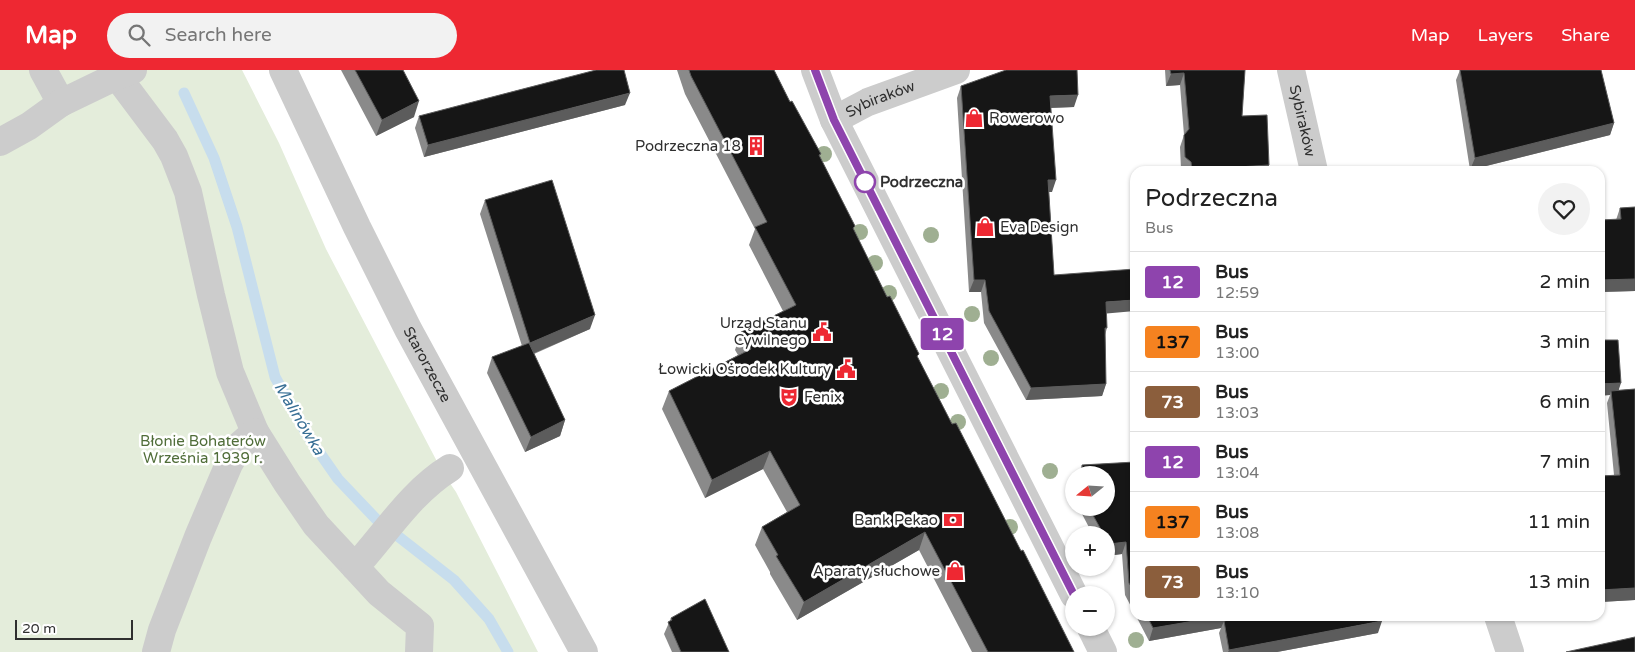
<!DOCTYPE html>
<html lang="en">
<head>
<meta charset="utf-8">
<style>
	:root { --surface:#fff; --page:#f2f2f2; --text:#222; --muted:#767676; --line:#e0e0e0; --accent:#ee2832 }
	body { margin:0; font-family:"Varela Round",sans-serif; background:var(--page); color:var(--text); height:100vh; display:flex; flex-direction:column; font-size:19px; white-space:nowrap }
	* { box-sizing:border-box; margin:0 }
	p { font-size:16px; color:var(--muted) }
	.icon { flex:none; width:28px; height:28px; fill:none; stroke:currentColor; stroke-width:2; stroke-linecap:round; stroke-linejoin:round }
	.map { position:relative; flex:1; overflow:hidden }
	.panel { position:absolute; left:1130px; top:96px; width:475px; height:455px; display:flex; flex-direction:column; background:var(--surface); border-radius:15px; box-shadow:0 1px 4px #0004 }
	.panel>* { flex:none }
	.badge { padding:0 10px; border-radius:4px; font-size:18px; line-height:32px }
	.needle { width:32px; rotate:252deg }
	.buttons { position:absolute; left:1065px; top:396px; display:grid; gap:10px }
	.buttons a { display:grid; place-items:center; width:50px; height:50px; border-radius:50%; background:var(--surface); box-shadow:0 1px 4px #0004; font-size:25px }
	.scale { position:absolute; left:15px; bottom:12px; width:118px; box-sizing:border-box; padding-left:5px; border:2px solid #2f2f2f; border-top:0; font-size:14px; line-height:18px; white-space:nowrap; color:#2f2f2f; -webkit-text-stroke:4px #fff; paint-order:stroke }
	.map>.badge { position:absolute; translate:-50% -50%; box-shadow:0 0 0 2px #fff }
	.round { display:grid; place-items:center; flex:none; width:52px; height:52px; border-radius:26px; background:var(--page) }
	.overview { display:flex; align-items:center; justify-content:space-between; height:85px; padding:0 15px }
	h1 { font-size:24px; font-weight:600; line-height:38px }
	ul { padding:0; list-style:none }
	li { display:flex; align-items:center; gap:15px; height:60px; padding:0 15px; border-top:1px solid var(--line) }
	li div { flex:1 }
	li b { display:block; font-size:19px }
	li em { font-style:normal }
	li .badge { min-width:55px; font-weight:700; text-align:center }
	header { display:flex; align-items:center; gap:30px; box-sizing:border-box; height:70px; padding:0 25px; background:var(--accent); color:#fff }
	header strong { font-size:24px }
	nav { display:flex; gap:28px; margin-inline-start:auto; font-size:18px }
	.search { width:350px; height:45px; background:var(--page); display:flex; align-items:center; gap:12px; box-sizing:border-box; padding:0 18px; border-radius:28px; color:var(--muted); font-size:19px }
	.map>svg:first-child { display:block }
</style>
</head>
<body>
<header>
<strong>Map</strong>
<div class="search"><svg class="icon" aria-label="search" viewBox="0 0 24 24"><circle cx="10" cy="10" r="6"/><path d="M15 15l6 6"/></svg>Search here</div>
<nav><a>Map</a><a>Layers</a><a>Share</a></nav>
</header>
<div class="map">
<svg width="1635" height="582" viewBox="0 0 1635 582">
	<rect width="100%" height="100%" fill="#fff"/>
	<polygon fill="#e4eddb" points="0,0 242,0 279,73 326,179 443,403 456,422 538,582 0,582"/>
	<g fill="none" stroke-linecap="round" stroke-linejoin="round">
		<polyline stroke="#c7dded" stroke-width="11" points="184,23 214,88 237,157 275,307 308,366 338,409 376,449 454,510 489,549 508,582"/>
		<g stroke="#ccc" stroke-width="28">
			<polyline points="43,0 61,33"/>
			<path id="s1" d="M 283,0 L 357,157 L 408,259 L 584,582"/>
			<polyline points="815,0 834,50 1074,525"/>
			<path id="s2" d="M 1291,0 L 1314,101"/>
			<polyline points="117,6 165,70 174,86 188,122 211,225 230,302 255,362 287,413 316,455 355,497"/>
			<path id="s3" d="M 834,50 L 868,32 L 956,0"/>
			<polyline points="0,72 29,56 61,33 117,6 133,0"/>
			<polyline points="1498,546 1510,582"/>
			<polyline points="1091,558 1103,582"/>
			<polyline points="156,582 162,560 198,467 229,394 240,375 255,362"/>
			<path d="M 419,582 L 420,556 L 379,523 L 355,497 C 386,463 411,422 450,398"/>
		</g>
	</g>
	<g fill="#9faf92">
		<circle cx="824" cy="84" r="8"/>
		<circle cx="860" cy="162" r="8"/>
		<circle cx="931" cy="165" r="8"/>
		<circle cx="875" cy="193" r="8"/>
		<circle cx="889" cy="223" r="8"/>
		<circle cx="972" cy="244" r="8"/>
		<circle cx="991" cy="288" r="8"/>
		<circle cx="941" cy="321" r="8"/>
		<circle cx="958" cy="352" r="8"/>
		<circle cx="1050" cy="401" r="8"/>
		<circle cx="1010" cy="457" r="8"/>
		<circle cx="1136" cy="570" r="8"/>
	</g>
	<g fill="#8a8a8a">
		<polygon points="341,0 403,0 414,47 376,66"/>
		<polygon points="677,0 774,0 790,32 820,87 855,156 853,160 918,288 952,354 1021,481 1074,582 972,582 919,480 797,550 770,504 770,502 755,475 762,457 787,442 763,399 705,428 662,339 669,321 738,285 735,280 741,262 783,241 749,175 755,159 685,24"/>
		<polygon points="1165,0 1245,0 1242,46 1267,101 1183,101 1181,99 1180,77 1184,65 1180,15 1166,16"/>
		<polygon points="1460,0 1601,0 1614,53 1610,65 1470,100 1456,10"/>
		<polygon points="961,16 1074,37 1051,38 1052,122 1049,122 1054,205 1106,243 1107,258 1105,265 1106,314 1102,326 1026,330 984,253 981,222 969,222 957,28"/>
		<polygon points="625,35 424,87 415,58 419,46"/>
		<polygon points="485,130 590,259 534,284 565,350 560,366 525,382 487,303 492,287 522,276 480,144"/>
		<polygon points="1635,137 1635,221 1600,222 1600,150 1616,150 1620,138"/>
		<polygon points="1600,270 1619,320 1635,319 1635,530 1600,532 1600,406 1614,405 1607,333 1610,325"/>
		<polygon points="1135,392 1135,544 1125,525 1122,484 1106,486 1106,465 1093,465 1082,444 1081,438 1106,438 1106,405 1078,405 1082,395"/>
		<polygon points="1136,546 1238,546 1237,548 1378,563 1277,582 1223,582 1219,563 1221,558 1149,571"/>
		<polygon points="671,548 729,582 672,582 664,564"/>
	</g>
	<g fill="#5c5c5c">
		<polygon points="1184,3 1180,15 1166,16 1171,4"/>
		<polygon points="630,23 625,35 424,87 428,75"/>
		<polygon points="1078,25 1074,37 1046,38 1050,26"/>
		<polygon points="419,31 414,47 376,66 382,50"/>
		<polygon points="1614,53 1610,65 1470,100 1475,88"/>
		<polygon points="1269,95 1267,101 1191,101 1192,100"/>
		<polygon points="1048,110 1056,110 1052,122 1044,122"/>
		<polygon points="1635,209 1635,221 1600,222 1600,210"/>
		<polygon points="974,210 985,210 981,222 969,222"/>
		<polygon points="1135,230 1135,241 1101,244 1106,232"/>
		<polygon points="595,245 590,259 525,287 530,273"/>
		<polygon points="1621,313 1617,325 1611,321 1610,325 1600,326 1600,314"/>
		<polygon points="1106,314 1102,326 1026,330 1031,318"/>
		<polygon points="565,350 560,366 525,382 531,367"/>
		<polygon points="770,381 763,399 705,428 712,410"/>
		<polygon points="925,462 919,480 797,550 804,532"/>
		<polygon points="1126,472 1122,484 1106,486 1106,480 1109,474"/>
		<polygon points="1635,518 1635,530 1600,532 1600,520"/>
		<polygon points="1223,546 1238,546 1234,556 1224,551 1221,558 1149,571 1153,558"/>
		<polygon points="1382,551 1378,563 1277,582 1228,582 1229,580"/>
	</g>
	<g fill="#161616" stroke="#5c5c5c">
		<polygon points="355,0 403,0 419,31 382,50"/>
		<polygon points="596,0 624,0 630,23 428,75 419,46"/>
		<polygon points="689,0 774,0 790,32 792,31 821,84 819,85 855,156 853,158 887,227 890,226 919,284 917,286 952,354 956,353 1021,481 1023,480 1074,582 988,582 925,462 804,532 776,486 778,485 762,457 800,435 770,381 712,410 669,321 751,279 741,262 796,235 755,157 767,152 691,6"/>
		<polygon points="1006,0 1077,0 1078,25 1050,26 1056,110 1048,110 1054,205 1135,199 1135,230 1106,232 1107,258 1105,258 1106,314 1031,318 989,241 985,210 974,210 961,16"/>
		<polygon points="1170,0 1245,0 1242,46 1267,45 1269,95 1192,100 1191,92 1185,87 1184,65 1189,59 1184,3 1171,4"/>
		<polygon points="1460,0 1601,0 1614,53 1475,88"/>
		<polygon points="552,110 595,245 530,273 485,130"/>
		<polygon points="1635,137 1635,209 1600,210 1600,150 1621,149 1620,138"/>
		<polygon points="1600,270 1618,270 1621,313 1600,314"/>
		<polygon points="529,273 565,350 531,367 492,287"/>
		<polygon points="1635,319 1635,518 1600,520 1600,406 1620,405 1611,321"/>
		<polygon points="1135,392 1135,523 1129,513 1126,472 1109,474 1106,470 1106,465 1104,465 1089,438 1106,438 1106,405 1083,405 1082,395"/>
		<polygon points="705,529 729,582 681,582 668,552 672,550 671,548"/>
		<polygon points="1147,546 1223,546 1153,558"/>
		<polygon points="1248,546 1381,546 1382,551 1229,580 1224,551"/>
		<polygon points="1635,567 1635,582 1566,582"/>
	</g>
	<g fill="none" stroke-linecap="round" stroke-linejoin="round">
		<g stroke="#fff" stroke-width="11">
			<polyline id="line" points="815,0 834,50 1074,525"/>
		</g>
		<use href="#line" stroke="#8e44ad" stroke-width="8"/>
	</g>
	<defs>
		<g id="shop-bare" transform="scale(1.5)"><path d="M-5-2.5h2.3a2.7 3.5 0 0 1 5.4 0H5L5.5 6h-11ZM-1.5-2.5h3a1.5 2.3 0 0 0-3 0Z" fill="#ee2832" stroke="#fff" stroke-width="2.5" paint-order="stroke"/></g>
		<g id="building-bare" transform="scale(1.5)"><path d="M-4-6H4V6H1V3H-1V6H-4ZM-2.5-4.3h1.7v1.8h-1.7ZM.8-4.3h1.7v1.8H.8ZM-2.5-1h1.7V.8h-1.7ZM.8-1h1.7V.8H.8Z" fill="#ee2832" stroke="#fff" stroke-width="2.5" paint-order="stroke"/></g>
		<g id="civic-bare" transform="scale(1.5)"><path d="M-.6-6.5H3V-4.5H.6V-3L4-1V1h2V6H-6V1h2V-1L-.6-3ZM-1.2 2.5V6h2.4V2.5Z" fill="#ee2832" stroke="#fff" stroke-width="2.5" paint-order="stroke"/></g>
		<g id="theatre-bare" transform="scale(1.5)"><path d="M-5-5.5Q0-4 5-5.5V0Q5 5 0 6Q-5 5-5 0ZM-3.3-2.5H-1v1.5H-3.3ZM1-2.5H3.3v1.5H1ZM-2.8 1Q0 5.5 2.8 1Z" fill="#ee2832" stroke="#fff" stroke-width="2.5" paint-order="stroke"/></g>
		<g id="bank-bare" transform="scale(1.5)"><path d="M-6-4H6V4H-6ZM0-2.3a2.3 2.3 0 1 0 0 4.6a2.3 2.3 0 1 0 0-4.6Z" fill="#ee2832" stroke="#fff" stroke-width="2.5" paint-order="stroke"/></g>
	</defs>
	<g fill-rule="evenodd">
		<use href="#shop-bare" x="974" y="48"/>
		<use href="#building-bare" x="756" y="76"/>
		<use href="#shop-bare" x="985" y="157"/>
		<use href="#civic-bare" x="822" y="262"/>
		<use href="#civic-bare" x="846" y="299"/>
		<use href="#theatre-bare" x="789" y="327"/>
		<use href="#bank-bare" x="953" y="450"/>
		<use href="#shop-bare" x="955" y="501"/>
	</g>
	<circle fill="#fff" stroke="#8e44ad" stroke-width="2.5" cx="865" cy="112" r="10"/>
	<g text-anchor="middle" stroke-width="5" stroke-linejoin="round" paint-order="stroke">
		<g font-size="15" fill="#2f2f2f" stroke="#fff">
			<text dy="5" stroke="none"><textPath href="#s3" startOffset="51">Sybiraków</textPath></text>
			<text dy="5" stroke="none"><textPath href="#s2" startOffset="52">Sybiraków</textPath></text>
			<text dy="5" stroke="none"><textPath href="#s1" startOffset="328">Starorzecze</textPath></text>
		</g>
		<g font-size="15" fill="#2f2f2f" stroke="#fff" text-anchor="end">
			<text x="989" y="53" text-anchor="start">Rowerowo</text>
			<text x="741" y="81">Podrzeczna 18</text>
			<text x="1000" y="162" text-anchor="start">Eva Design</text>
			<text x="807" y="258">Urząd Stanu<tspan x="807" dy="17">Cywilnego</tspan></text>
			<text x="831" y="304">Łowicki Ośrodek Kultury</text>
			<text x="804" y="332" text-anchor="start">Fenix</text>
			<text x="938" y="455">Bank Pekao</text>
			<text x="940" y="506">Aparaty słuchowe</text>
		</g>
		<g font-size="15" font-weight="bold" fill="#2f2f2f" stroke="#fff" text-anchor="start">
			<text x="880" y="117">Podrzeczna</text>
		</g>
		<g font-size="15" fill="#506d39" stroke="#fff">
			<text x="203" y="376">Błonie Bohaterów<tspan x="203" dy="17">Września 1939 r.</tspan></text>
		</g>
		<g font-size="16" font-style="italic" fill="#386f95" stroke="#fff">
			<text transform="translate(300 348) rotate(59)" y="6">Malinówka</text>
		</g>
	</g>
</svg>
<div class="buttons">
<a><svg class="needle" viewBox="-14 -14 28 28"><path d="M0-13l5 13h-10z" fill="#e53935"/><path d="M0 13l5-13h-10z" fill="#767676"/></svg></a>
<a>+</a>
<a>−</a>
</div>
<div class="scale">20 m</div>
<b class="badge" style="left:942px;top:264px;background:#8e44ad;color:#fff">12</b>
<section class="panel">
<div class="overview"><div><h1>Podrzeczna</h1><p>Bus</p></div><a class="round"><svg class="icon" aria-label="heart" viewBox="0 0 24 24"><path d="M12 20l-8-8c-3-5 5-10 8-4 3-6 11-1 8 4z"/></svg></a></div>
<ul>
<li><span class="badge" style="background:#8e44ad;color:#fff">12</span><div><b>Bus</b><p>12:59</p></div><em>2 min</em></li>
<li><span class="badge" style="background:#f58220;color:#111">137</span><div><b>Bus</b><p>13:00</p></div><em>3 min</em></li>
<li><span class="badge" style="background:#8b5e3c;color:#fff">73</span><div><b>Bus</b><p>13:03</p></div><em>6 min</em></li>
<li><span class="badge" style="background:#8e44ad;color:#fff">12</span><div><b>Bus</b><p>13:04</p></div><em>7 min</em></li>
<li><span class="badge" style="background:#f58220;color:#111">137</span><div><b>Bus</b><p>13:08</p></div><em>11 min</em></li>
<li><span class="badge" style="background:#8b5e3c;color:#fff">73</span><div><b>Bus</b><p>13:10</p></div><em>13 min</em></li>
</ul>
</section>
</div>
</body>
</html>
